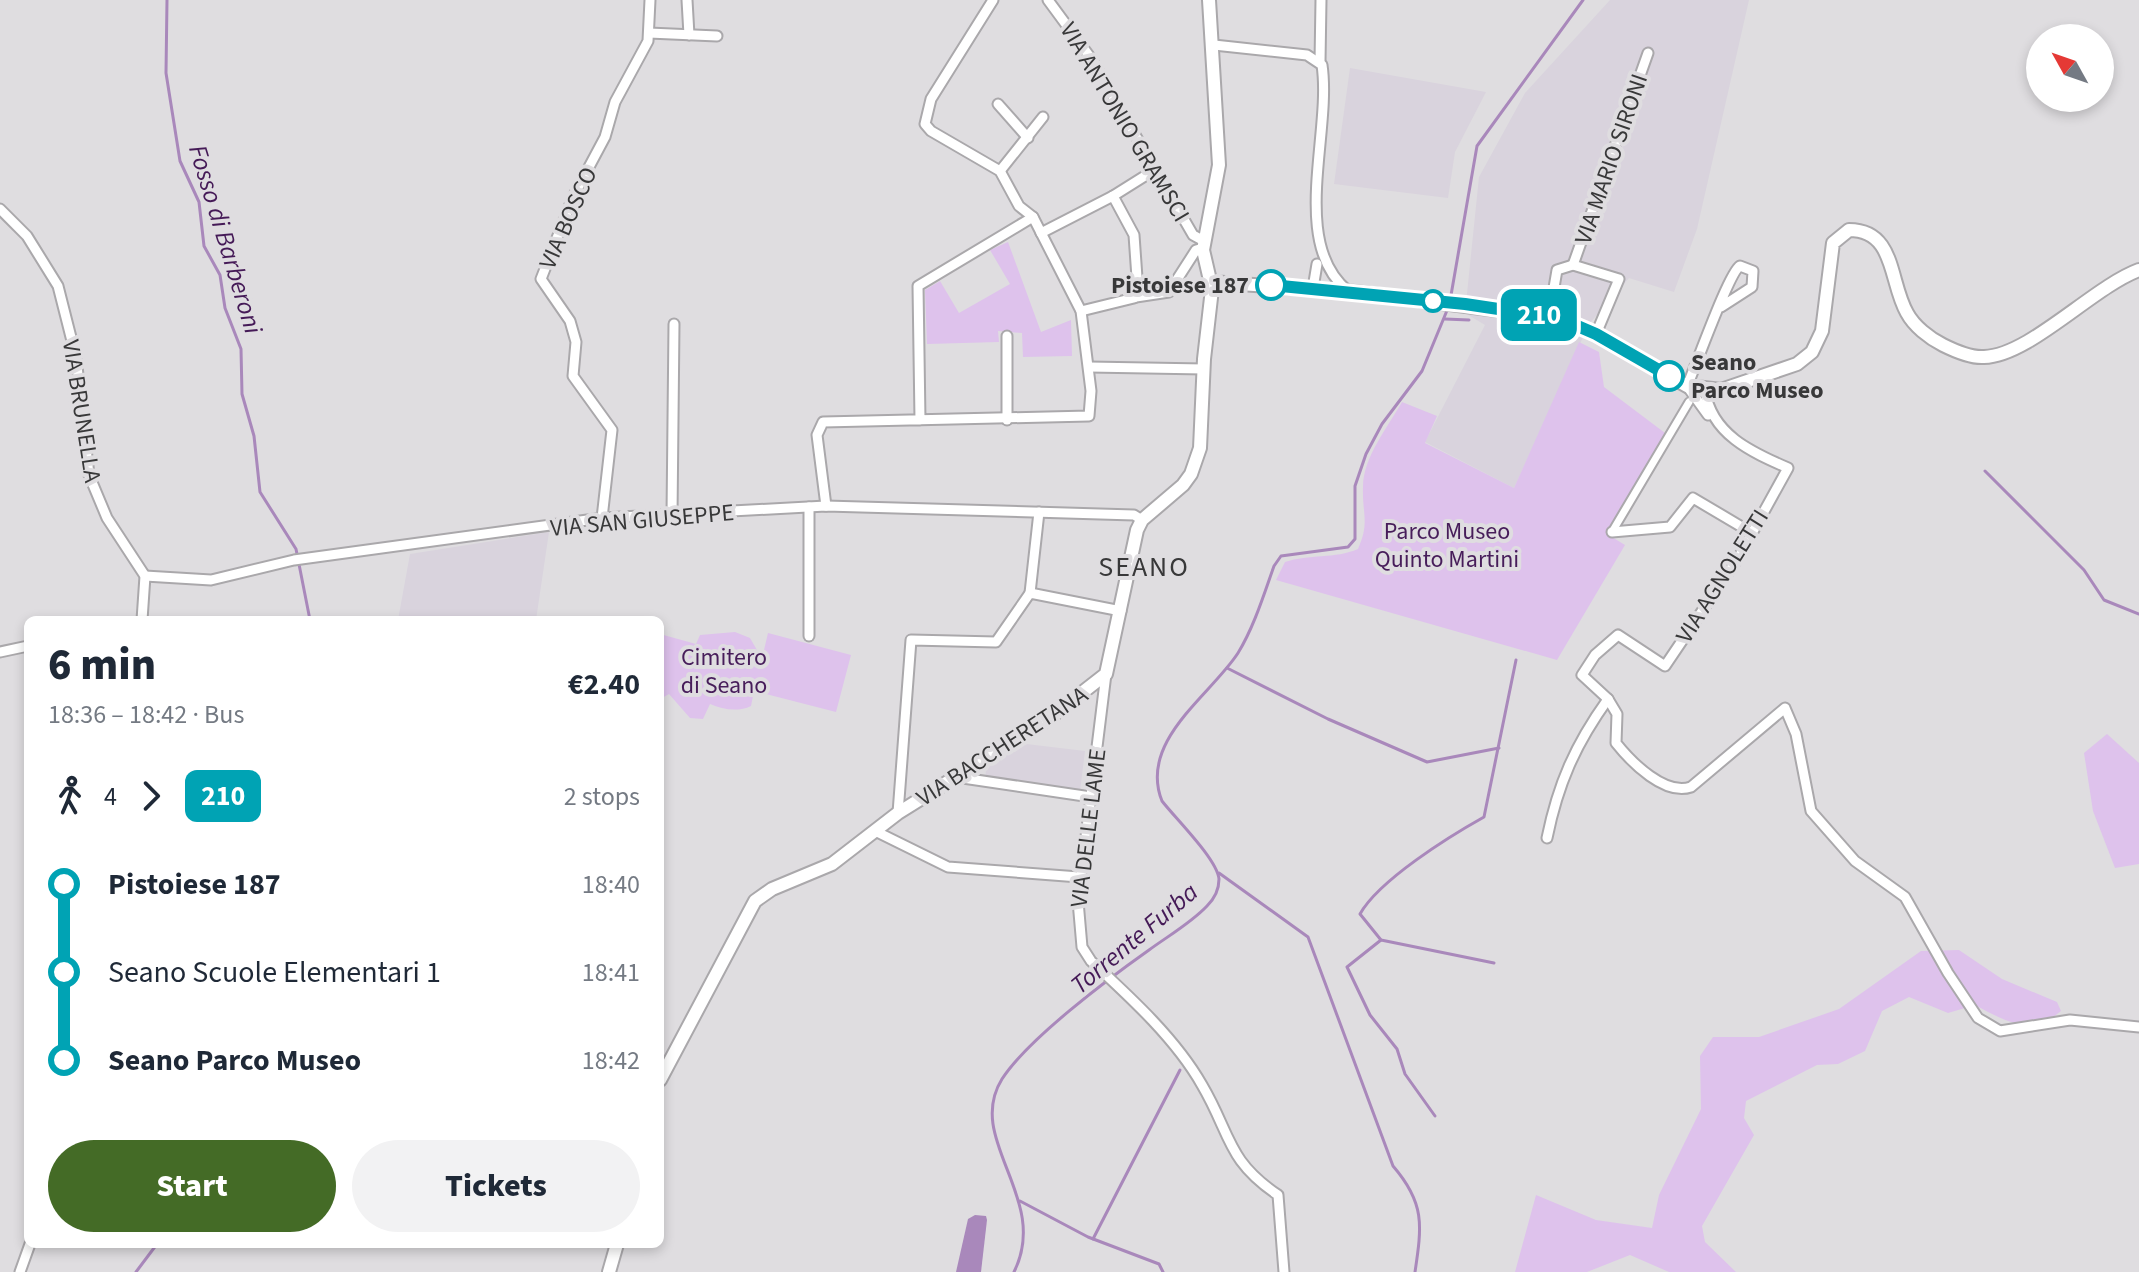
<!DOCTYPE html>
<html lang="en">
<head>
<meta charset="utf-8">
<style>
	:root { --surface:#fff; --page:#f2f2f3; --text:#1f2937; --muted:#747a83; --accent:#446b26 }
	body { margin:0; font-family:"Source Sans 3",sans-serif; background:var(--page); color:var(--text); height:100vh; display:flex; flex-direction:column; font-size:30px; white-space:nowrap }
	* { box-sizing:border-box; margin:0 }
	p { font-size:26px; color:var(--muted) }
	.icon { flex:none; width:44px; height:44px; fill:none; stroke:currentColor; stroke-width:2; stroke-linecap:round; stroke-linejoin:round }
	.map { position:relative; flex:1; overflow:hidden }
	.side { position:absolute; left:24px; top:616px; width:640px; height:632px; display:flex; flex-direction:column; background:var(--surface); border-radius:12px; box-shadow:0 4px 12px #0003 }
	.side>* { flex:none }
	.badge { padding:0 16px; border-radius:12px; font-size:28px; line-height:52px }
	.needle { width:52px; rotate:310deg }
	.buttons { position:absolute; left:2026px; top:24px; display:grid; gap:16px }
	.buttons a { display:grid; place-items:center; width:88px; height:88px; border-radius:50%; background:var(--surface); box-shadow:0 4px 12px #0003; font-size:40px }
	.map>.badge { position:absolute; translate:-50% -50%; box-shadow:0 0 0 4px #fff }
	.legs { display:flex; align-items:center; gap:12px; height:88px; padding:0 24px; font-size:26px }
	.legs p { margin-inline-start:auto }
	.summary { display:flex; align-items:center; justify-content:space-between; height:136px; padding:0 24px }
	h1 { font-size:44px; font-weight:800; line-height:60px }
	.action { display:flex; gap:16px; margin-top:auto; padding:16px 24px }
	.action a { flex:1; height:92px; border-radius:48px; background:var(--accent); color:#fff; font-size:32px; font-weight:800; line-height:92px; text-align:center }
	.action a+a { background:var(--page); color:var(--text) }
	ul { padding:0 24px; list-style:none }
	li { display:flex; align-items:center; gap:28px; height:88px; font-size:30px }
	li i { display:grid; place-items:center; width:12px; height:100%; margin:0 10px; background:currentColor }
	li i::after { content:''; width:20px; height:20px; margin:-10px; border:6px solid; border-radius:50%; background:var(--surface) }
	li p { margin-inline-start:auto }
	li:first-child i { background:linear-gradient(#0000 50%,currentColor 0) }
	li:last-child i { background:linear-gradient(currentColor 50%,#0000 0) }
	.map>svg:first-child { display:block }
</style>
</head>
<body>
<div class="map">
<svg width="2139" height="1272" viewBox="0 0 2139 1272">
	<rect width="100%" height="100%" fill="#dfdde0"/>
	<g fill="#d9d3dd">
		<polygon points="1610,0 1749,0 1697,229 1674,292 1629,278 1589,324 1514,488 1425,442 1485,325 1465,313 1479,177 1525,93"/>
		<polygon points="1350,68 1486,92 1455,152 1448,198 1334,184"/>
		<polygon points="549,532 536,620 398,620 410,554"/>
		<polygon points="1018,743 1085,751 1080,791 986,778 985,763"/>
	</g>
	<g fill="#dec2ec">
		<polygon points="1008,242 1041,332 1071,320 1072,356 1023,357 1022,333 998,331 999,342 927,344 925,290 940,281 959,313 1010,284 990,250"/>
		<path d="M 1579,342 L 1599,352 L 1604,387 L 1665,433 L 1607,534 L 1625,545 L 1557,660 L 1276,580 L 1285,562 C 1309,554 1335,559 1358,549 C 1370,522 1362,514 1363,487 C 1363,457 1388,427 1402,402 L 1437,416 L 1425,443 L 1514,488 Z"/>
		<path d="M 735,632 L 750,638 L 757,650 L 764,650 L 768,633 L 851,655 L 836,712 L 754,691 L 751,706 C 739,712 723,710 710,704 L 703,719 L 690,718 L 669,694 L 662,698 L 660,634 L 696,644 L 700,635 Z"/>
		<polygon points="2107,734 2139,763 2139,864 2115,868 2093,811 2084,753"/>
		<path d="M 1959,950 L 2002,979 L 2057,1002 L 2061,1011 C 2031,1037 2005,1021 1975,1005 L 1948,1013 L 1909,997 L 1882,1011 L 1865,1051 L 1838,1064 L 1817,1065 L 1746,1101 L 1744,1118 L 1754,1135 L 1702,1226 L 1705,1242 L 1736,1272 L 1669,1272 L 1630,1255 L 1587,1272 L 1515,1272 L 1536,1195 L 1596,1220 L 1652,1228 L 1659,1195 L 1701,1109 L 1700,1056 L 1713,1037 L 1759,1037 L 1839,1009 L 1921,951 Z"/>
	</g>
	<polygon fill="#a988bb" points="975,1215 986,1216 987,1220 981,1272 956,1272 968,1219"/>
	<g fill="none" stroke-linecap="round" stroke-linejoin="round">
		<g stroke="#a988bb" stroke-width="3">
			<polyline points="167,0 166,73 180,161 199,202 204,246 220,275 225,308 241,349 242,394 254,436 260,492 296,549 310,620"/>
			<polyline points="1450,301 1477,146 1583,0"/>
			<polyline points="1445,319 1469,320"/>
			<polyline points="1985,471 2084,570 2104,600 2139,614"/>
			<polyline points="1227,668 1328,719 1427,762 1499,748"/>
			<path d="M 1219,873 L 1308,937 L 1393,1166 C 1425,1203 1422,1225 1415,1272"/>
			<polyline points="1381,940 1347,967 1370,1015 1397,1049 1405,1074 1435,1116"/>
			<path d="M 1494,963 L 1381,940 L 1360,914 C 1379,880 1450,836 1484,817 L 1516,660"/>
			<polyline points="1020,1201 1088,1237 1159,1264 1163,1272"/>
			<polyline points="1093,1239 1180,1070"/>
			<polyline points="136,1272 157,1244"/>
			<path d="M 1014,1272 C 1051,1198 964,1140 1002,1079 C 1028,1039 1108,979 1149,950 C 1168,936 1191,923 1207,906 C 1215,898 1219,890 1219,879 C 1217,859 1175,818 1162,801 C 1138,741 1211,695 1238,653 C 1254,627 1264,594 1274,566 L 1281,556 L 1348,547 L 1355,539 L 1355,486 L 1366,454 L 1382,424 L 1422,371 L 1448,308"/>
		</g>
		<g stroke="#aaa8ab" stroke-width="11">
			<polyline id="pedestrian" points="1612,532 1689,402"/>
		</g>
		<g stroke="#aaa8ab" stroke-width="13">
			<g id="minor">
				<polyline points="687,0 689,35"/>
				<polyline points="993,0 931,99 925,124 931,131 1000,171 1019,206 1033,217"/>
				<polyline points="1048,0 1090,57 1193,235 1204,241"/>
				<polyline points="649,33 717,36"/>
				<path d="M 1214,45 L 1307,55 L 1322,65 C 1332,133 1289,243 1348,291"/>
				<polyline points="1320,62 1321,0"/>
				<polyline points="998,104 1028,138"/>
				<polyline points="1000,171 1043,117"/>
				<polyline points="0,209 27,236 58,286 76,357 89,475 107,518 145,576 142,620"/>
				<polyline points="1041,233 1113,196 1156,169"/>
				<polyline points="1313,288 1317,264"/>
				<polyline points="1136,297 1169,292 1196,250 1203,248"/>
				<polyline points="1081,311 1134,298 1138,292 1134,235 1113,196"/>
				<polyline points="1549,317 1557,270 1573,265"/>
				<polyline points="1596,334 1619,279 1573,265 1648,53"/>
				<polyline points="1007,336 1007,420"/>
				<polyline points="1089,367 1204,369"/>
				<path d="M 1708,415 L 1687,386 C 1696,366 1729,272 1740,266 L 1753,271 L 1752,287 L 1721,307"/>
				<polyline points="826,506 817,435 823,422 1089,416 1091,391 1081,311 1033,217 918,286 920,420"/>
				<polyline points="672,516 674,324"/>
				<polyline points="602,518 612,430 573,376 576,342 570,321 541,279 573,197 605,137 615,102 648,41 650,0"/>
				<polyline points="1612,532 1670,527 1693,498 1752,533"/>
				<polyline points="145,576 211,580 294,560 602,518 826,506 1134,515 1142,520"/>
				<polyline points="1030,593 1039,512"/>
				<polyline points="809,636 809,507"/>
				<polyline points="0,652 28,646"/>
				<path d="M 1106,674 L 1078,901 L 1082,947 L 1091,961 C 1130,997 1176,1039 1202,1085 C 1231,1134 1226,1160 1278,1195 L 1284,1272"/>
				<path d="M 1608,699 L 1617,714 L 1616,743 C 1632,763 1665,796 1691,787 L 1785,708 L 1796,734 L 1811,811 L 1855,861 L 1905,897 L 1948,973 L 1978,1018 L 2000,1031 L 2070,1020 L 2139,1027"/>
				<polyline points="956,777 1091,797"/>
				<polyline points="898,813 911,640 996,642 1030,593 1121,611"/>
				<polyline points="875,831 948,867 1079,877"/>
				<path d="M 1547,838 C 1558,784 1575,745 1608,699 L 1582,675 L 1595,655 L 1618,635 L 1665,666 L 1740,555 L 1788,468 C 1751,452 1711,434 1705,390"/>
				<polyline points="20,1272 30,1244"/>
			</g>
		</g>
		<g stroke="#aaa8ab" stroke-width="16">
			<g id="tertiary">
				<path d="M 1211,282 L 1355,292 L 1559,318 L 1596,334 L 1687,386 L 1721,390 L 1797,364 L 1812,352 L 1822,331 L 1833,243 L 1849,230 C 1896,230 1889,282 1907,313 C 1914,326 1929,338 1943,345 C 1955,351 1971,358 1984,357 C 2029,356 2093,287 2139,270"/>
				<polyline points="660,1080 755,901 772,889 832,864 898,813 1047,720 1106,674 1137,530 1142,520 1183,485 1191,474 1200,448 1204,359 1212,289 1203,250 1219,165 1209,0"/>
				<polyline points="609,1272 617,1244"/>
			</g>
		</g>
		<use href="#pedestrian" stroke="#fff" stroke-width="7"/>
		<use href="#minor" stroke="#fff" stroke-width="9"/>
		<use href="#tertiary" stroke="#fff" stroke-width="12"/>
	</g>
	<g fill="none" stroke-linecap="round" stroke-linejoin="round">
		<g stroke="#fff" stroke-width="18">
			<polyline id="line-1" points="1271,285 1465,304 1559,318 1596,334 1669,376"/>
		</g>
		<use href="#line-1" stroke="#00a3b4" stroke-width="12"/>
	</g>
	<g fill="#fff" stroke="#00a3b4" stroke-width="4">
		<circle cx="1271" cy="285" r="14"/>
		<circle cx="1433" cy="301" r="10"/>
		<circle cx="1669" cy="376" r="14"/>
	</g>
	<g text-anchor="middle" stroke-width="8" stroke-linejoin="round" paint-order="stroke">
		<g font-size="24" fill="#383839" stroke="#dfdde0">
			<text transform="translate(1125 122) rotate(59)" y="8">VIA ANTONIO GRAMSCI</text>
			<text transform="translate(1611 159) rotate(-71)" y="8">VIA MARIO SIRONI</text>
			<text transform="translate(568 218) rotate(-66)" y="8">VIA BOSCO</text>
			<text transform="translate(82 411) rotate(81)" y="8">VIA BRUNELLA</text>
			<text transform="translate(642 520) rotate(-5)" y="8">VIA SAN GIUSEPPE</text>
			<text transform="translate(1722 576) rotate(-58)" y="8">VIA AGNOLETTI</text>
			<text transform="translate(1002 746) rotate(-33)" y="8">VIA BACCHERETANA</text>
			<text transform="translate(1088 828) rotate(-83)" y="8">VIA DELLE LAME</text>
		</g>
		<g font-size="24" font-weight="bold" fill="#383839" stroke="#dfdde0" text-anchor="end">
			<text x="1249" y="293">Pistoiese 187</text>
			<text x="1691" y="370" text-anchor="start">Seano<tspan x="1691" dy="28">Parco Museo</tspan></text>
		</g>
		<g font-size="24" fill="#471d5a" stroke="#dfdde0">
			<text x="1447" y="539">Parco Museo<tspan x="1447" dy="28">Quinto Martini</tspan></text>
			<text x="724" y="665">Cimitero<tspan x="724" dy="28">di Seano</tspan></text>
		</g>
		<g font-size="26" font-style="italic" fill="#451a57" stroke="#dfdde0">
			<text transform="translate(226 239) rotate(73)" y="9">Fosso di Barberoni</text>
			<text transform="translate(1134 938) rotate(-40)" y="9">Torrente Furba</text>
		</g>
		<g font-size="28" letter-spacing="2" fill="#383839" stroke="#dfdde0">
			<text x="1144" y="576">SEANO</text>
		</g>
	</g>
</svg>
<div class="buttons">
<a><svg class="needle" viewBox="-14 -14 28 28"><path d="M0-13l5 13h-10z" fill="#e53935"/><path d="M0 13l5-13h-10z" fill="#747a83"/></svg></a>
</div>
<b class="badge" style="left:1539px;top:315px;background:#00a3b4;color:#fff">210</b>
<section class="side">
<div class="summary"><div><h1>6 min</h1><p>18:36 – 18:42 · Bus</p></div><b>€2.40</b></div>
<div class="legs"><svg class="icon" aria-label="walk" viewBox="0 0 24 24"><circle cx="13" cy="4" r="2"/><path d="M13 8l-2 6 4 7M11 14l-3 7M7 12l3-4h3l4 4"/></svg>4<svg class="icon" aria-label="forward" viewBox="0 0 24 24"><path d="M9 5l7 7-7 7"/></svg><b class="badge" style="background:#00a3b4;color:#fff">210</b><p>2 stops</p></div>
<ul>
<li><i style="color:#00a3b4"></i><b>Pistoiese 187</b><p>18:40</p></li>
<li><i style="color:#00a3b4"></i><span>Seano Scuole Elementari 1</span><p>18:41</p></li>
<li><i style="color:#00a3b4"></i><b>Seano Parco Museo</b><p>18:42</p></li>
</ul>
<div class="action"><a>Start</a><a>Tickets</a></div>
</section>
</div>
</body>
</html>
